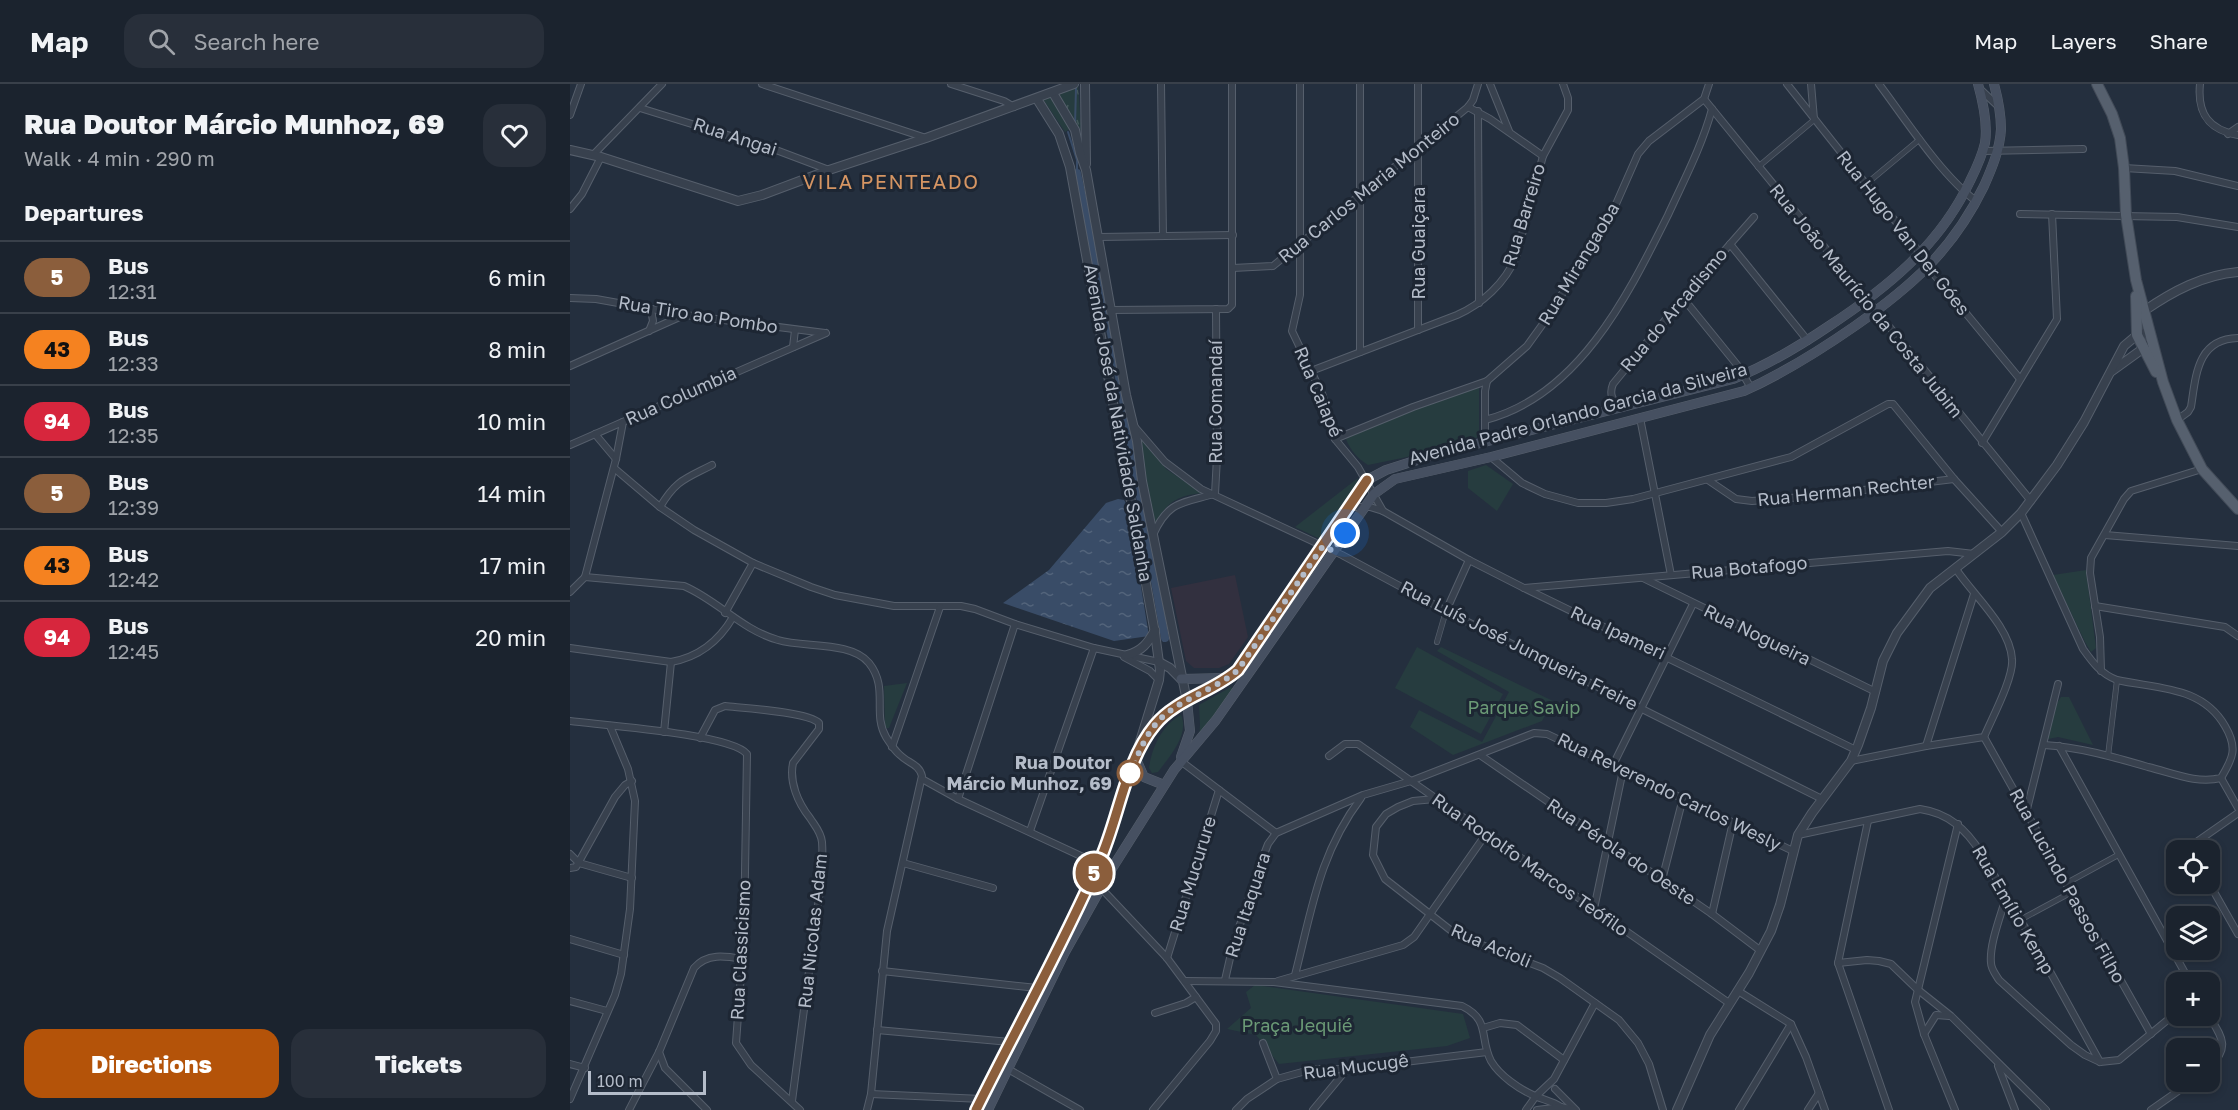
<!DOCTYPE html>
<html lang="en">
<head>
<meta charset="utf-8">
<style>
	:root { --surface:#1b232e; --page:#282f3a; --text:#f1f3f6; --muted:#a0a4aa; --line:#39404a; --accent:#b45309 }
	body { margin:0; font-family:"Golos Text",sans-serif; background:var(--page); color:var(--text); height:100vh; display:flex; flex-direction:column; font-size:22px; white-space:nowrap }
	* { box-sizing:border-box; margin:0 }
	p { font-size:20px; color:var(--muted) }
	.icon { flex:none; width:33px; height:33px; fill:none; stroke:currentColor; stroke-width:2; stroke-linecap:round; stroke-linejoin:round }
	.map { position:relative; flex:1; overflow:hidden }
	.details { display:flex; flex-direction:column; background:var(--surface); width:570px }
	.details>* { flex:none }
	.badge { padding:0 12px; border-radius:20px; font-size:21px; line-height:39px }
	.buttons { position:absolute; left:1596px; top:756px; display:grid; gap:12px }
	.buttons a { display:grid; place-items:center; width:54px; height:54px; border-radius:12px; background:var(--surface); box-shadow:0 3px 9px #0003,0 0 0 2px var(--line); font-size:30px }
	.scale { position:absolute; left:18px; bottom:15px; width:118px; box-sizing:border-box; padding-left:6px; border:3px solid #b4bcc9; border-top:0; font-size:16px; line-height:21px; white-space:nowrap; color:#b4bcc9; -webkit-text-stroke:4px #1d2633; paint-order:stroke }
	.you { position:absolute; width:30px; height:30px; margin:-15px; border:4px solid #fff; border-radius:50%; background:#1a73e8; box-shadow:0 0 0 9px #1a73e833 }
	.map>.badge { position:absolute; translate:-50% -50%; box-shadow:0 0 0 3px #fff }
	h2 { padding:0 24px; font-size:22px; line-height:54px }
	.round { display:grid; place-items:center; flex:none; width:63px; height:63px; border-radius:18px; background:var(--page) }
	.head { display:flex; align-items:center; justify-content:space-between; height:102px; padding:0 24px }
	h1 { font-size:28px; font-weight:800; line-height:45px }
	.action { display:flex; gap:12px; margin-top:auto; padding:12px 24px }
	.action a { flex:1; height:69px; border-radius:18px; background:var(--accent); color:#fff; font-size:24px; font-weight:800; line-height:69px; text-align:center }
	.action a+a { background:var(--page); color:var(--text) }
	ul { padding:0; list-style:none }
	li { display:flex; align-items:center; gap:18px; height:72px; padding:0 24px; border-top:2px solid var(--line) }
	li div { flex:1 }
	li b { display:block; font-size:22px }
	li em { font-style:normal }
	li .badge { min-width:66px; font-weight:700; text-align:center }
	header { display:flex; align-items:center; gap:36px; box-sizing:border-box; height:84px; padding:0 30px; background:var(--surface); border-bottom:2px solid var(--line) }
	header strong { font-size:28px }
	nav { display:flex; gap:33px; margin-inline-start:auto; font-size:21px }
	.search { width:420px; height:54px; background:var(--page); display:flex; align-items:center; gap:15px; box-sizing:border-box; padding:0 21px; border-radius:18px; color:var(--muted); font-size:22px }
	main { display:flex; flex:1; min-height:0 }
	.map>svg:first-child { display:block }
</style>
</head>
<body>
<header>
<strong>Map</strong>
<div class="search"><svg class="icon" aria-label="search" viewBox="0 0 24 24"><circle cx="10" cy="10" r="6"/><path d="M15 15l6 6"/></svg>Search here</div>
<nav><a>Map</a><a>Layers</a><a>Share</a></nav>
</header>
<main>
<section class="details">
<div class="head"><div><h1>Rua Doutor Márcio Munhoz, 69</h1><p>Walk · 4 min · 290 m</p></div><a class="round"><svg class="icon" aria-label="heart" viewBox="0 0 24 24"><path d="M12 20l-8-8c-3-5 5-10 8-4 3-6 11-1 8 4z"/></svg></a></div>
<h2>Departures</h2>
<ul>
<li><span class="badge" style="background:#8b5e3c;color:#fff">5</span><div><b>Bus</b><p>12:31</p></div><em>6 min</em></li>
<li><span class="badge" style="background:#f58220;color:#111">43</span><div><b>Bus</b><p>12:33</p></div><em>8 min</em></li>
<li><span class="badge" style="background:#d7263d;color:#fff">94</span><div><b>Bus</b><p>12:35</p></div><em>10 min</em></li>
<li><span class="badge" style="background:#8b5e3c;color:#fff">5</span><div><b>Bus</b><p>12:39</p></div><em>14 min</em></li>
<li><span class="badge" style="background:#f58220;color:#111">43</span><div><b>Bus</b><p>12:42</p></div><em>17 min</em></li>
<li><span class="badge" style="background:#d7263d;color:#fff">94</span><div><b>Bus</b><p>12:45</p></div><em>20 min</em></li>
</ul>
<div class="action"><a>Directions</a><a>Tickets</a></div>
</section>
<div class="map">
<svg width="1668" height="1026" viewBox="0 0 1668 1026">
	<defs>
		<pattern id="grass-tufts" width="24" height="20" patternUnits="userSpaceOnUse" patternTransform="scale(1.5)"><rect width="24" height="20" fill="#263c3f"/><path d="M3 7l-1-3M5 7V3M7 7l1-3M15 17l-1-3M17 17v-4M19 17l1-3" fill="none" stroke="#435659"/></pattern>
		<pattern id="water-ripples" width="26" height="14" patternUnits="userSpaceOnUse" patternTransform="scale(1.5)"><rect width="26" height="14" fill="#394c67"/><path d="M2 4q2-2 4 0t4 0M15 11q2-2 4 0t4 0" fill="none" stroke="#53647b"/></pattern>
	</defs>
	<rect width="100%" height="100%" fill="#242f3e"/>
	<polygon fill="#32303f" points="665,491 678,553 659,580 649,584 624,584 616,577 601,504"/>
	<polygon fill="url(#grass-tufts)" points="508,0 511,46 503,36 503,43 495,48 473,15"/>
	<g fill="#263c3f">
		<path d="M 909,303 L 909,353 L 837,373 L 798,381 C 788,375 780,366 776,355 L 782,347 Z"/>
		<path d="M 572,356 L 596,385 L 632,409 C 605,412 597,419 584,441 L 573,384 Z"/>
		<polygon points="916,381 943,400 927,427 898,404 898,387"/>
		<path d="M 788,394 C 784,416 763,437 750,455 L 725,443 Z"/>
		<polygon points="1516,486 1526,564 1521,568 1515,558 1483,491"/>
		<polygon points="847,563 933,610 911,650 825,604"/>
		<polygon points="871,563 983,617 972,637 883,671 840,643 849,626 912,658 939,608 867,567"/>
		<polygon points="337,599 319,644 315,644 314,602"/>
		<polygon points="661,603 664,606 629,655 630,641 629,621"/>
		<polygon points="1491,613 1499,613 1523,661 1488,653 1478,655 1487,619"/>
		<path d="M 611,631 C 620,650 599,673 588,688 L 582,689 L 579,684 C 582,663 592,641 611,631 Z"/>
		<polygon points="685,901 893,930 900,954 877,962 709,980 686,951 657,945 681,924 676,908"/>
	</g>
	<polygon fill="url(#water-ripples)" points="548,415 554,416 558,423 579,552 544,557 433,519 479,486 536,419"/>
	<g fill="none" stroke-linecap="round" stroke-linejoin="round">
		<g stroke="#394c67" stroke-width="2">
			<polyline points="505,41 506,4"/>
			<polyline points="498,48 507,76 507,89"/>
		</g>
		<polyline stroke="#394c67" stroke-width="8" points="507,89 543,259 595,554"/>
		<g stroke="#565f6c" stroke-width="6">
			<g id="pedestrian">
				<polyline points="1188,83 1244,36"/>
				<polyline points="1295,101 1350,55"/>
				<polyline points="867,558 876,527"/>
				<polyline points="1538,672 1547,596"/>
				<polyline points="1495,800 1548,771"/>
				<polyline points="1450,836 1500,809"/>
			</g>
		</g>
		<g stroke="#565f6c" stroke-width="8">
			<g id="minor">
				<polyline points="192,0 356,54"/>
				<polyline points="381,0 434,17 444,23"/>
				<polyline points="591,0 593,152"/>
				<polyline points="730,0 730,211 722,247 753,312 760,345 765,355 788,383 813,427"/>
				<polyline points="848,0 848,246"/>
				<polyline points="920,0 939,47"/>
				<polyline points="1217,0 1345,162 1358,183 1450,295"/>
				<polyline points="1241,0 1244,35"/>
				<path d="M 1309,0 C 1336,36 1371,91 1406,117"/>
				<path d="M 1630,0 C 1627,30 1639,46 1668,51"/>
				<polyline points="1411,6 1428,22"/>
				<polyline points="1134,15 1461,417"/>
				<polyline points="898,23 920,35 973,72"/>
				<polyline points="70,24 206,66 259,86"/>
				<polyline points="908,27 909,219"/>
				<polyline points="0,31 11,0"/>
				<polyline points="1658,50 1668,43"/>
				<polyline points="1413,67 1513,65"/>
				<polyline points="23,71 92,0"/>
				<polyline points="1554,84 1605,87 1668,102"/>
				<polyline points="0,125 12,110 31,73"/>
				<polyline points="1450,130 1607,133 1668,143"/>
				<polyline points="529,153 663,151"/>
				<polyline points="1160,160 1238,257"/>
				<polyline points="663,184 703,182 898,23 903,16 908,0"/>
				<polyline points="0,214 26,215 115,231 255,249"/>
				<polyline points="1113,214 1168,282 1181,304"/>
				<polyline points="541,226 658,225 662,221 662,0"/>
				<polyline points="79,247 83,237 81,225"/>
				<polyline points="223,263 225,246"/>
				<polyline points="790,268 790,0"/>
				<polyline points="0,282 114,231"/>
				<path d="M 741,287 L 887,231 C 912,220 935,199 946,173 L 973,72 L 998,26 L 998,14 L 993,0"/>
				<path d="M 1049,323 C 1042,315 1039,310 1043,300 L 1118,208 L 1184,133"/>
				<polyline points="1070,334 1101,491"/>
				<path d="M 915,336 C 1009,312 1058,211 1098,131 C 1114,96 1132,62 1142,25"/>
				<path d="M 1607,336 L 1618,328 L 1621,323 C 1626,291 1627,255 1668,254"/>
				<polyline points="564,342 595,378 631,405 772,471 876,527 1252,715"/>
				<polyline points="25,350 46,375"/>
				<polyline points="765,355 843,323 917,297"/>
				<polyline points="915,357 915,307 917,297 957,262 980,230 1046,120 1068,70 1079,57 1134,15 1139,0"/>
				<polyline points="1412,359 1487,235 1482,130"/>
				<polyline points="0,361 256,249"/>
				<polyline points="921,373 952,399 975,410 1008,419 1036,419 1063,415 1221,373 1318,320 1323,320 1384,395 1432,448"/>
				<polyline points="44,384 90,423 124,446 183,479 241,503 265,511 324,522 391,522 405,525 445,540 524,564 589,578"/>
				<polyline points="1138,396 1166,415 1182,417 1244,412 1384,395"/>
				<polyline points="645,410 647,373 646,225"/>
				<path d="M 90,423 C 106,396 115,395 142,381"/>
				<polyline points="779,423 800,423 813,427 899,476 954,504 1286,666"/>
				<path d="M 1451,429 L 1513,565 C 1523,579 1531,590 1547,596 C 1588,605 1632,602 1655,642 C 1668,664 1663,674 1651,694 C 1626,700 1603,689 1578,683 C 1544,673 1509,663 1474,661"/>
				<path d="M 583,451 C 598,417 612,419 644,410"/>
				<polyline points="1535,451 1668,462"/>
				<path d="M 15,493 L 114,502 C 147,516 172,546 208,556 C 234,564 281,557 299,579 C 319,604 302,629 316,653 C 320,659 324,666 330,671 C 338,679 349,680 352,692 L 317,847 L 301,1010 L 297,1026"/>
				<polyline points="1073,494 1306,608"/>
				<polyline points="954,504 1378,467 1404,470"/>
				<polyline points="0,508 15,493 46,375 53,338"/>
				<polyline points="1525,522 1655,543 1668,552"/>
				<polyline points="876,527 899,476"/>
				<polyline points="155,529 183,479"/>
				<path d="M 0,564 L 101,578 C 129,573 149,557 163,533"/>
				<polyline points="554,573 580,587 589,596"/>
				<polyline points="1531,587 1530,553 1520,489 1521,474 1554,415 1561,407 1632,385"/>
				<path d="M 0,637 C 31,641 161,650 177,670 L 174,848 L 166,959 L 181,981 L 230,1026"/>
				<polyline points="94,648 101,578"/>
				<polyline points="1414,653 1581,950"/>
				<path d="M 130,654 L 145,626 L 155,622 C 173,624 239,628 249,639 L 249,645 L 223,679 C 219,698 228,719 240,734 C 245,742 251,748 252,758 C 254,788 248,820 244,849 C 237,905 229,961 222,1017"/>
				<polyline points="1356,662 1404,510"/>
				<polyline points="1489,662 1620,898"/>
				<polyline points="322,663 370,523"/>
				<polyline points="910,671 1142,830 1191,867"/>
				<polyline points="759,672 775,660 788,660 1159,919"/>
				<path d="M 1281,677 L 1356,662 L 1414,653 C 1422,634 1444,593 1442,575 C 1440,543 1403,511 1386,485"/>
				<polyline points="612,678 706,749"/>
				<polyline points="1043,681 1123,520"/>
				<polyline points="1651,694 1668,724"/>
				<polyline points="352,695 388,715 541,786"/>
				<polyline points="388,715 445,540"/>
				<polyline points="865,715 843,717 828,723 816,730 806,743 803,771 815,795 888,852 973,884 990,894 1049,936 1068,959 1079,980 1093,1026"/>
				<polyline points="1456,729 1488,600"/>
				<polyline points="1298,737 1268,879 1319,1026"/>
				<polyline points="460,747 524,564"/>
				<path d="M 1228,751 L 1350,725 C 1378,729 1396,745 1411,769 L 1467,864 L 1530,978"/>
				<polyline points="1615,766 1668,729"/>
				<polyline points="0,770 9,779 62,794"/>
				<polyline points="333,779 423,804"/>
				<polyline points="0,784 6,783 45,713 55,701 62,697"/>
				<polyline points="1092,796 1113,714"/>
				<polyline points="531,804 597,874 646,940 646,947 640,957 583,1026"/>
				<polyline points="1643,806 1668,850"/>
				<path d="M 1436,813 C 1431,831 1419,861 1421,879 C 1421,885 1426,891 1429,896 L 1501,961 L 1515,971 L 1530,978 L 1549,976 L 1606,929"/>
				<polyline points="1024,825 1053,686"/>
				<polyline points="1142,830 1163,738"/>
				<polyline points="0,855 54,871"/>
				<polyline points="597,874 649,706"/>
				<polyline points="1268,879 1297,876 1309,877 1321,880 1347,905 1381,932 1476,1026"/>
				<polyline points="312,887 467,904"/>
				<path d="M 725,891 C 742,825 749,770 791,714"/>
				<polyline points="655,896 663,861 693,773 698,760 706,749 793,711 841,697 964,649 977,650 1223,767"/>
				<path d="M 615,897 L 704,898 L 892,922 C 921,936 909,954 921,977 C 930,992 949,1005 965,1012 C 974,1016 982,1017 991,1023"/>
				<polyline points="708,897 833,861 844,853 916,750"/>
				<polyline points="1168,907 1221,940 1236,973 1255,1026"/>
				<polyline points="0,917 37,927"/>
				<polyline points="585,929 616,919 626,913"/>
				<path d="M 1639,932 C 1651,952 1661,963 1640,982"/>
				<polyline points="913,944 930,939 947,941 994,976"/>
				<polyline points="307,946 440,958"/>
				<polyline points="1354,950 1366,931 1379,932"/>
				<polyline points="693,959 707,995"/>
				<polyline points="89,968 95,984 137,1026"/>
				<polyline points="0,980 15,984"/>
				<polyline points="1428,982 1445,1026"/>
				<polyline points="438,985 510,1026"/>
				<polyline points="985,1005 1006,1026"/>
				<polyline points="301,1010 412,1015"/>
				<polyline points="0,1015 45,911 51,890 60,825 65,717 58,685 40,642"/>
				<path d="M 59,1026 L 89,968 L 124,884 C 137,869 155,872 172,875"/>
				<polyline points="666,1026 677,1015 707,995 743,985 777,985 917,968"/>
				<polyline points="743,1026 777,985"/>
				<polyline points="956,1026 966,1012 984,995 1025,919"/>
				<polyline points="967,1026 991,1023 1004,1026"/>
				<polyline points="1169,1026 1221,940"/>
				<polyline points="1238,1026 1249,1009"/>
				<polyline points="1385,1026 1354,950 1345,918 1388,740"/>
				<polyline points="1581,1026 1621,998"/>
			</g>
		</g>
		<g stroke="#565f6c" stroke-width="10">
			<g id="tertiary">
				<polyline points="515,0 516,80"/>
				<polyline points="483,9 505,46 510,69 516,86 556,311 567,357 572,397 617,617"/>
				<polyline points="467,15 489,50 500,83 585,549 590,586 589,596 568,664"/>
				<polyline points="0,66 31,73 168,117 192,111 259,86 356,54 504,0"/>
				<path d="M 1574,227 C 1603,207 1633,191 1668,188"/>
				<polyline points="1542,287 1578,261"/>
				<path d="M 557,571 C 572,567 578,559 585,546"/>
				<polyline points="589,578 600,584 611,595"/>
				<polyline points="1107,1026 1140,951 1179,889 1201,847 1210,821 1228,751 1242,729 1281,677 1288,661 1301,624 1313,577 1327,549 1360,504 1432,448 1451,429 1487,381 1514,338 1554,262 1567,251 1580,248"/>
			</g>
		</g>
		<g stroke="#565f6c" stroke-width="10">
			<g id="secondary">
				<polyline points="611,595 656,594"/>
				<polyline points="611,673 620,647 617,617"/>
				<polyline points="566,675 574,693 594,701"/>
				<path d="M 406,1026 L 529,779 C 548,734 558,665 593,632 C 614,613 646,606 667,586 L 797,396 L 816,386 L 863,371 L 1163,295 C 1198,281 1228,263 1259,242 C 1317,204 1370,161 1400,97 C 1406,85 1412,72 1415,59 C 1418,40 1413,18 1408,0"/>
				<path d="M 418,1026 L 495,868 L 541,786 L 570,740 L 604,686 L 646,636 L 804,410 L 825,395 L 921,373 L 1174,307 C 1214,289 1249,267 1285,242 C 1342,202 1383,166 1414,102 C 1422,84 1430,65 1431,45 C 1431,30 1428,15 1424,0"/>
			</g>
		</g>
		<g stroke="#414a57" stroke-width="12">
			<g id="primary">
				<polyline points="1527,0 1542,30 1550,54 1554,84 1556,131 1566,196 1593,298 1607,336 1632,385 1668,425"/>
				<polyline points="1566,212 1567,251 1586,288"/>
			</g>
		</g>
		<use href="#pedestrian" stroke="#38414e" stroke-width="4.5"/>
		<use href="#minor" stroke="#38414e" stroke-width="6"/>
		<use href="#tertiary" stroke="#38414e" stroke-width="8"/>
		<use href="#secondary" stroke="#465061" stroke-width="9"/>
		<use href="#primary" stroke="#56606e" stroke-width="10"/>
	</g>
	<g fill="none" stroke-linecap="round" stroke-linejoin="round">
		<g stroke="#fff" stroke-width="14">
			<path id="line" d="M 406,1026 C 447,943 493,861 530,776 C 549,734 555,677 585,641 C 606,615 643,608 668,586 L 797,396"/>
		</g>
		<use href="#line" stroke="#8b5e3c" stroke-width="9"/>
		<path stroke="#b4bcc9" stroke-width="6" stroke-dasharray="0 10.8" d="M 560,689 C 570,667 577,645 596,630 C 618,612 646,605 668,586 L 753,462 L 763,467 L 775,449"/>
	</g>
	<circle fill="#fff" stroke="#8b5e3c" stroke-width="3" cx="560" cy="689" r="12"/>
	<g text-anchor="middle" stroke-width="6" stroke-linejoin="round" paint-order="stroke">
		<g font-size="18" fill="#b4bcc9" stroke="#1d2633">
			<text transform="translate(165 53) rotate(18)" y="6">Rua Angai</text>
			<text transform="translate(799 104) rotate(-39)" y="6">Rua Carlos Maria Monteiro</text>
			<text transform="translate(954 131) rotate(-73)" y="6">Rua Barreiro</text>
			<text transform="translate(1333 149) rotate(52)" y="6">Rua Hugo Van Der Góes</text>
			<text transform="translate(849 159) rotate(-90)" y="6">Rua Guaiçara</text>
			<text transform="translate(1009 180) rotate(-59)" y="6">Rua Mirangaoba</text>
			<text transform="translate(1296 217) rotate(51)" y="6">Rua João Maurício da Costa Jubim</text>
			<text transform="translate(1104 226) rotate(-50)" y="6">Rua do Arcadismo</text>
			<text transform="translate(128 231) rotate(9)" y="6">Rua Tiro ao Pombo</text>
			<text transform="translate(748 308) rotate(67)" y="6">Rua Caiapé</text>
			<text transform="translate(111 312) rotate(-24)" y="6">Rua Columbia</text>
			<text transform="translate(646 318) rotate(-90)" y="6">Rua Comandaí</text>
			<text transform="translate(1008 330) rotate(-15)" y="6">Avenida Padre Orlando Garcia da Silveira</text>
			<text transform="translate(548 339) rotate(80)" y="6">Avenida José da Natividade Saldanha</text>
			<text transform="translate(1276 407) rotate(-6)" y="6">Rua Herman Rechter</text>
			<text transform="translate(1179 484) rotate(-5)" y="6">Rua Botafogo</text>
			<text transform="translate(1048 549) rotate(25)" y="6">Rua Ipameri</text>
			<text transform="translate(1187 551) rotate(26)" y="6">Rua Nogueira</text>
			<text transform="translate(949 562) rotate(27)" y="6">Rua Luís José Junqueira Freire</text>
			<text transform="translate(1099 708) rotate(26)" y="6">Rua Reverendo Carlos Wesly</text>
			<text transform="translate(1051 768) rotate(34)" y="6">Rua Pérola do Oeste</text>
			<text transform="translate(960 781) rotate(35)" y="6">Rua Rodolfo Marcos Teófilo</text>
			<text transform="translate(623 790) rotate(-73)" y="6">Rua Mucurure</text>
			<text transform="translate(1497 802) rotate(61)" y="6">Rua Lucindo Passos Filho</text>
			<text transform="translate(678 821) rotate(-72)" y="6">Rua Itaquara</text>
			<text transform="translate(1443 826) rotate(60)" y="6">Rua Emílio Kemp</text>
			<text transform="translate(243 847) rotate(-84)" y="6">Rua Nicolas Adam</text>
			<text transform="translate(921 862) rotate(23)" y="6">Rua Acioli</text>
			<text transform="translate(171 866) rotate(-87)" y="6">Rua Classicismo</text>
			<text transform="translate(786 983) rotate(-7)" y="6">Rua Mucugê</text>
		</g>
		<g font-size="18" fill="#6b9a76" stroke="#1d2633">
			<text x="954" y="630">Parque Savip</text>
			<text x="727" y="948">Praça Jequié</text>
		</g>
		<g font-size="18" font-weight="bold" fill="#b4bcc9" stroke="#1d2633" text-anchor="end">
			<text x="542" y="685">Rua Doutor<tspan x="542" dy="21">Márcio Munhoz, 69</tspan></text>
		</g>
		<g font-size="20" letter-spacing="1.5" fill="#d59563" stroke="#1d2633">
			<text x="321" y="105">VILA PENTEADO</text>
		</g>
	</g>
</svg>
<div class="buttons">
<a><svg class="icon" aria-label="locate" viewBox="0 0 24 24"><circle cx="12" cy="12" r="6"/><path d="M12 2v4M12 18v4M2 12h4M18 12h4"/></svg></a>
<a><svg class="icon" aria-label="layers" viewBox="0 0 24 24"><path d="M12 4l9 5-9 5-9-5zM3 14l9 5 9-5"/></svg></a>
<a>+</a>
<a>−</a>
</div>
<div class="scale">100 m</div>
<div class="you" style="left:775px;top:449px"></div>
<b class="badge" style="left:524px;top:789px;background:#8b5e3c;color:#fff">5</b>
</div>
</main>
</body>
</html>
